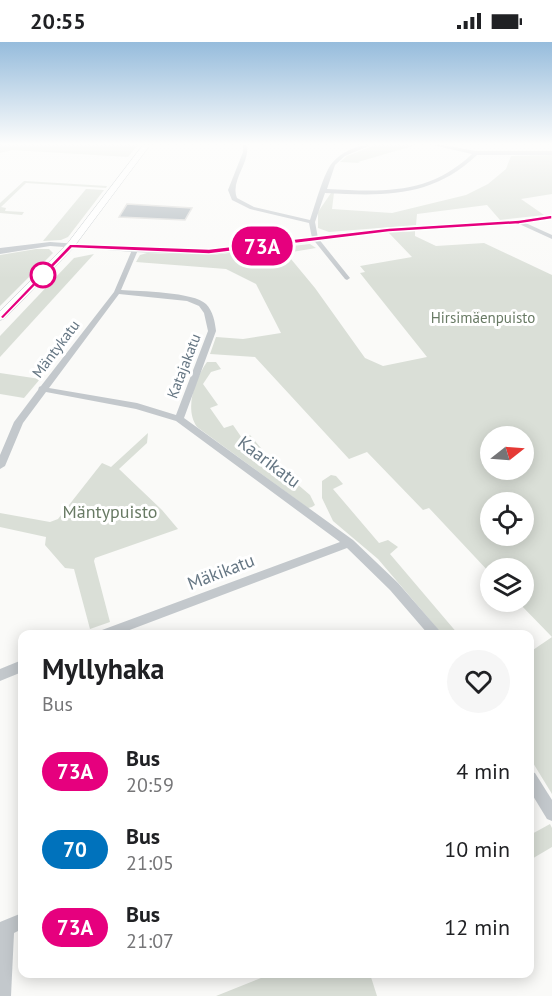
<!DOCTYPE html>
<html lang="en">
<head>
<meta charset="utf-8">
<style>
	:root { --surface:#fff; --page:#f6f6f6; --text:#202124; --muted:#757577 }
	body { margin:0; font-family:"PT Sans",sans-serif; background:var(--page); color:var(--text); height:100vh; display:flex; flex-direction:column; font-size:22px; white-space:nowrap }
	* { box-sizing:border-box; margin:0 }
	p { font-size:20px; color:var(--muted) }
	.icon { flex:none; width:33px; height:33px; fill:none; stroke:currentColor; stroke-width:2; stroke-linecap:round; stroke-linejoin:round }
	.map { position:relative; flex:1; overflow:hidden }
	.sheet { position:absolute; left:18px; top:588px; width:516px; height:348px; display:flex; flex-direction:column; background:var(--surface); border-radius:12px; box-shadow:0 3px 15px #0003 }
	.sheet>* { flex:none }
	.badge { padding:0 12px; border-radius:20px; font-size:21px; line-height:39px }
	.needle { width:39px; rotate:73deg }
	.buttons { position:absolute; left:480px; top:384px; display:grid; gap:12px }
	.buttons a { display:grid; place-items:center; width:54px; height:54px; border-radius:50%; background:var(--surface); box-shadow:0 3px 15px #0003; font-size:30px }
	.map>.badge { position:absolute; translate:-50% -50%; box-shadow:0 0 0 3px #fff }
	.round { display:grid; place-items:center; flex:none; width:63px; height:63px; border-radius:32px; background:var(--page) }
	.overview { display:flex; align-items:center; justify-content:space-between; height:102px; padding:0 24px }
	h1 { font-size:28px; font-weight:700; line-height:45px }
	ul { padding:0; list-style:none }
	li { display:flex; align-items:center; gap:18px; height:78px; padding:0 24px }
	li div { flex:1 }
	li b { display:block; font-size:22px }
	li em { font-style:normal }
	li .badge { min-width:66px; font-weight:700; text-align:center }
	.status { display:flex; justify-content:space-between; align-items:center; height:42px; padding:0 30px; background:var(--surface); direction:ltr }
	.status svg { height:16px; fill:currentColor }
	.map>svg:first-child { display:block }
</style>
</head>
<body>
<div class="status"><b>20:55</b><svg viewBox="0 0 49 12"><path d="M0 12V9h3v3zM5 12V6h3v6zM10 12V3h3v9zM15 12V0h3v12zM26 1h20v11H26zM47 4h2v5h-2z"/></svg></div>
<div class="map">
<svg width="552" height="954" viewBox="0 0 552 954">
	<rect width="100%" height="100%" fill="#fafaf8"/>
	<g fill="#dadfd7" fill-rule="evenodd">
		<polygon points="0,103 138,103 128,115 12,108 0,111"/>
		<polygon points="376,103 416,103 358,120 360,121 340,120 347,114"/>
		<polygon points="552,113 552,152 521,157 544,173 500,178 487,163 417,172 416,183 329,190 318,186 318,170 331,151 334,151 332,167 392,171 466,153 488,142 506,127 511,114"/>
		<polygon points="24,139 25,139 107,144 106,146 26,141 1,165 6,166 5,169 24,170 22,173 0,171 0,161"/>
		<polygon points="86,147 104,148 68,195 61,198 43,199"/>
		<path d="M 415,189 L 415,194 L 436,204 L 484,201 L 552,233 L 552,752 L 530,716 L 530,610 L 552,595 L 518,560 L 524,560 L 524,526 L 490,526 L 490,531 L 429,466 L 423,468 L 367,410 L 349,417 L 255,315 L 210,312 L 216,295 L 243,297 L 281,291 L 256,242 L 226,227 L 136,220 L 140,213 L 147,211 L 212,213 L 310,202 L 316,206 L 286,211 L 315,246 L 365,316 L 383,324 L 427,315 L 360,231 L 365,230 L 360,224 L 412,215 L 388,190 ZM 490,394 L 524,394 L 524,428 L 490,428 ZM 490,460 L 524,460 L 524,494 L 490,494 Z"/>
		<polygon points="36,207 49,207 53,211 0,264 0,213"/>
		<polygon points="94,212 0,315 0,294 74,216"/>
		<path d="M 207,320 L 216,320 L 221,327 L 211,330 L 203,342 L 218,363 L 210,366 L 224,386 L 233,383 L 242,396 L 250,393 L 275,423 L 310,453 L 315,463 L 312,465 L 308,466 L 197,385 C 184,367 195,337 207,320 Z"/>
		<polygon points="0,331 40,337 24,356 0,352"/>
		<polygon points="148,391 147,401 119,427 162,468 178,487 95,516 94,519 110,580 90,587 74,527 65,526 45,503 46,495 0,485 0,471 50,480 58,477 102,421 111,425"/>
		<polygon points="331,433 336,434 343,442 333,447 379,501 388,498 398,505 390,512 458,592 442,592 378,517 333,479 322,456 322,439"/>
		<polygon points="550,782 552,786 552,805 530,818 530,793"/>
		<polygon points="271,932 370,932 377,954 216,954"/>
	</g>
	<polygon fill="#aab3b9" stroke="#dcdcda" stroke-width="1.5" points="127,162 192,166 185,178 119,175"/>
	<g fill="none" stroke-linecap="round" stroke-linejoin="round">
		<g stroke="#b3babf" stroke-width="1">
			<polygon id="secondary" points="143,103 150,103 73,206 4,277 0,278 0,269 67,202"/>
		</g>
		<g fill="#c3c8cc" fill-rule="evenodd">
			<path d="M 243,103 L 247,103 C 250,122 230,138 237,156 L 254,165 L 310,178 C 315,164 324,129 333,120 C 341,110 358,103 371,103 L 345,114 L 335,123 L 327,147 C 383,150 429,153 472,112 L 432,103 L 442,103 L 476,109 L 552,109 L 552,113 L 477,113 C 432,156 384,154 325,151 L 315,180 L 318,196 L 350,236 L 347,238 L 345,237 L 312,196 L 309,181 L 250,167 L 232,158 L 228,148 L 243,110 Z"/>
			<polygon points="519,178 552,193 552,197 517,181 517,179"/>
			<path d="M 135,206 L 138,208 L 121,248 C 139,249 194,250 206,262 C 213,269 215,280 216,289 L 184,376 L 353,498 L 398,541 L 439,588 L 441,592 L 428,592 L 390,548 L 347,506 L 119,592 L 100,592 L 102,588 L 340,500 L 176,379 L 136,367 L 46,350 L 23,381 L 5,424 L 0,427 L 0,413 L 14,380 L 38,348 L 39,345 L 41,344 L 114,250 L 132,208 ZM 119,252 L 187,259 L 199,264 L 204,271 L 208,289 L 176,373 L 137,361 L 49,346 Z"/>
			<polygon points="22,618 22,630 0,639 0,627"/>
			<polygon points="530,729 535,731 552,758 552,779 547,777 530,749"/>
			<polygon points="22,871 22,887 14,891 11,954 0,954 0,880"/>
		</g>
		<polygon fill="#c3c8cc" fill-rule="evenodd" points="552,173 552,177 519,182 389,190 209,213 135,210 50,204 0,212 0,206 50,200 135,206 209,207 389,186 519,178"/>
		<use href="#secondary" fill="#fff" fill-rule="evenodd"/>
	</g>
	<linearGradient id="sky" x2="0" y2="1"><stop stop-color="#96bcdc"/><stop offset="0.43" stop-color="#fdfdfc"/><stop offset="1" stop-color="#fdfdfc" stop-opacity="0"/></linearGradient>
	<rect width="552" height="237" fill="url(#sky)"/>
	<polygon fill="#e6007e" stroke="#fff" stroke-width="1.5" points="552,173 552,177 519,182 389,190 209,212 72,206 3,277 0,275 70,202 209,207 389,186 519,178"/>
	<circle fill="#fff" stroke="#e6007e" stroke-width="3" cx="43" cy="233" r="12"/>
	<g text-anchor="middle" stroke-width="6" stroke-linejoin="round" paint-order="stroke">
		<g font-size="15" fill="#687a64" stroke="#fff">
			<text x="483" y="281">Hirsimäenpuisto</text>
		</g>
		<g font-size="15" fill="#657683" stroke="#fff">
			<text transform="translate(56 307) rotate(-53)" y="5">Mäntykatu</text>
			<text transform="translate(184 324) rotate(-69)" y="5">Katajakatu</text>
		</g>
		<g font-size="18" fill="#657683" stroke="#fff">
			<text transform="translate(269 420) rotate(37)" y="6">Kaarikatu</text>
			<text transform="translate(221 530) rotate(-21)" y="6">Mäkikatu</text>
		</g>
		<g font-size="18" fill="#687a64" stroke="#fff">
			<text x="110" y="476">Mäntypuisto</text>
		</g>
	</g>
</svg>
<div class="buttons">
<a><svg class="needle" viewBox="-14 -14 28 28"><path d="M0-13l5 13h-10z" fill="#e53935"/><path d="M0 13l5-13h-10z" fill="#757577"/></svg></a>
<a><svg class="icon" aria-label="locate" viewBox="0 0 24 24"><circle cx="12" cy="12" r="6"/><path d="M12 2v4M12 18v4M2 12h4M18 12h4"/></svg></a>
<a><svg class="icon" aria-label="layers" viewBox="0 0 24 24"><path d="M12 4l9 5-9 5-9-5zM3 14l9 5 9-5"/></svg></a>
</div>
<b class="badge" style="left:262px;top:204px;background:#e6007e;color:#fff">73A</b>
<section class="sheet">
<div class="overview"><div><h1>Myllyhaka</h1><p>Bus</p></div><a class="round"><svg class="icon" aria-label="heart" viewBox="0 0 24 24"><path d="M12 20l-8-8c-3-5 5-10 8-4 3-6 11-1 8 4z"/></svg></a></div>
<ul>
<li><span class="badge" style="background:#e6007e;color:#fff">73A</span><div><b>Bus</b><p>20:59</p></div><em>4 min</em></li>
<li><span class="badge" style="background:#0072bc;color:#fff">70</span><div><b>Bus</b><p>21:05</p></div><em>10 min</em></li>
<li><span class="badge" style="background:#e6007e;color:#fff">73A</span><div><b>Bus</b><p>21:07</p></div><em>12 min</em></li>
</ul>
</section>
</div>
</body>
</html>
